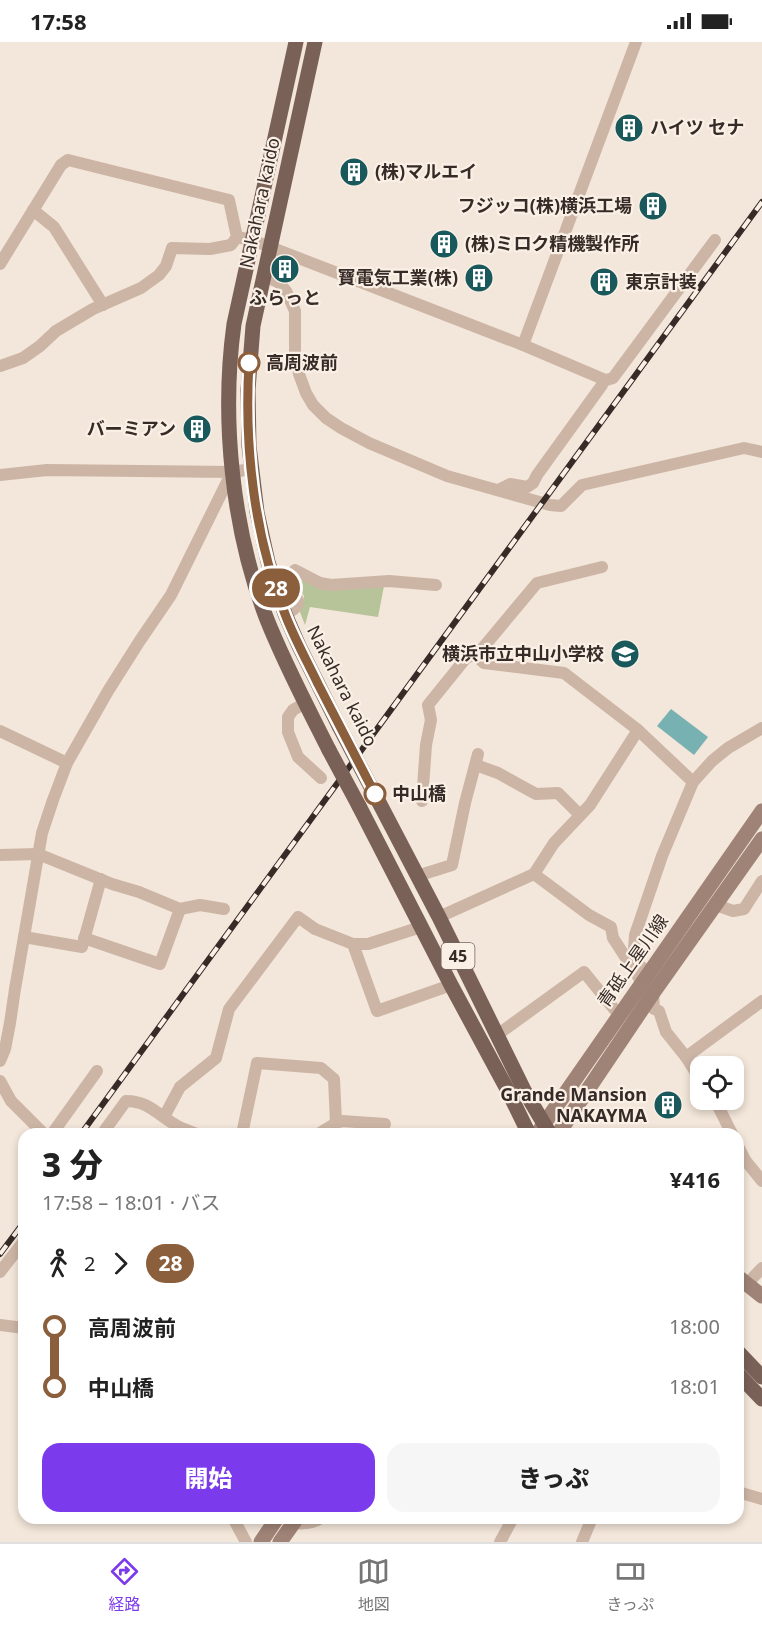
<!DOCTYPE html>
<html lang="ja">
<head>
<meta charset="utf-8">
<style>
	:root { --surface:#fff; --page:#f6f6f6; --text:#222; --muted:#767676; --line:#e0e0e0; --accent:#7c3aed }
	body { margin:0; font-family:"Noto Sans","Noto Sans JP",sans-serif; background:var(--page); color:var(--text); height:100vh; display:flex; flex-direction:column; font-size:22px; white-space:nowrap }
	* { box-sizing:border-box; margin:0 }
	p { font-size:20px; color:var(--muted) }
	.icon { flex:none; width:33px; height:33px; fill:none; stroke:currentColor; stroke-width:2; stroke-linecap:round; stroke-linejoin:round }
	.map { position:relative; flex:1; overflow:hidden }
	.details { position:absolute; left:18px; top:1086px; width:726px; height:396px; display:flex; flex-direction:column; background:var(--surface); border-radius:18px; box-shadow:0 3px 9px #0003 }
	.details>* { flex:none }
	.badge { padding:0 12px; border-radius:20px; font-size:21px; line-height:39px }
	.controls { position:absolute; left:690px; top:1014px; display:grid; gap:12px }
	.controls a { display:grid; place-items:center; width:54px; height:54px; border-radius:12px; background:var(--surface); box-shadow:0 3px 9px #0003; font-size:30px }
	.map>.badge { position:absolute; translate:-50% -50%; box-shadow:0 0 0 3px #fff }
	.legs { display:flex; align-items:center; gap:9px; height:66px; padding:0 24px; font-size:20px }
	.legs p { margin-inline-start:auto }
	.overview { display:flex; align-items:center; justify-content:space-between; height:102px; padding:0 24px }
	h1 { font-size:33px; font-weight:800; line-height:45px }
	.action { display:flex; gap:12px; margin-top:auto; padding:12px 24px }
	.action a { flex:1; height:69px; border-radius:18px; background:var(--accent); color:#fff; font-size:24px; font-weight:800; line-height:69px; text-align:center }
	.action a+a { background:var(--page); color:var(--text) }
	ul { padding:0 24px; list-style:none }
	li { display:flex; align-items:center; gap:21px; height:60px; font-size:22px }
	li i { display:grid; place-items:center; width:9px; height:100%; margin:0 8px; background:currentColor }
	li i::after { content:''; width:15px; height:15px; margin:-8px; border:4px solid; border-radius:50%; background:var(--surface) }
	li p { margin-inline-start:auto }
	li:first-child i { background:linear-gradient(#0000 50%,currentColor 0) }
	li:last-child i { background:linear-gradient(currentColor 50%,#0000 0) }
	.status { display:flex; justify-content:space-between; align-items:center; height:42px; padding:0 30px; background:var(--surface); direction:ltr }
	.status svg { height:16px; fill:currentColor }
	.dock { display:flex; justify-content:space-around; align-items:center; height:84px; border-top:2px solid var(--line); background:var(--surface); font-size:16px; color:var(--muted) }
	.dock a { display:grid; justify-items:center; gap:3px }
	.dock .on { color:var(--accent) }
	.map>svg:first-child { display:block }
</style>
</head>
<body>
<div class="status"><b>17:58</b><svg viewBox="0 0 49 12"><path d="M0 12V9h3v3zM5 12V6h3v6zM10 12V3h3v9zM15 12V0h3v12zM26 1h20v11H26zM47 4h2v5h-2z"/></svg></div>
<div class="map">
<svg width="762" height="1500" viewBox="0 0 762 1500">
	<rect width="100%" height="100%" fill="#f3e6da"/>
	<polygon fill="#b7c399" points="298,533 384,544 378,575 310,565 305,583 300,570 304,554 296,540"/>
	<polygon fill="#77b1b1" points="671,667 708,695 694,713 657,684"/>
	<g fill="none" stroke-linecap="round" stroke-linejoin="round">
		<g stroke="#ccb5a5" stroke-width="12">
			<polyline points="33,168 54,185 103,263"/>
			<polyline points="0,222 61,123 68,118 229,158 237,195"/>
			<polyline points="264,234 278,240 286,249 295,269 295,310 299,332 306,351 313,363 326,376 341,386 369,401 447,434 550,463 561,464 582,443 744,406 762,410"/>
			<polyline points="523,303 636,0"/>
			<polyline points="0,324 23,316 40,304 56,289 93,267 141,246 159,233 166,224 172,206 210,207 231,203 237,195 252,198 523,303 603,337 602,343 537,433 533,441 527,445 510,442 498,448"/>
			<polyline points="603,339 613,336 715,198"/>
			<polyline points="0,433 47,428 232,430 252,427"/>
			<path d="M 285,572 C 309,562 292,555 292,538 C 292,537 295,529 295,528 L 320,541 L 331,543 L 389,539 L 436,543"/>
			<polyline points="305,661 293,668 288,675 288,690 298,715 321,736"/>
			<polyline points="638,688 693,740"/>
			<polyline points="0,689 67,721"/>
			<polyline points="476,723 498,731 536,752 558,751 580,773"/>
			<polyline points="422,759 426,703 431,678 428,663 466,616 475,612 476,614"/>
			<polyline points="0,813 38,812 112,842 139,850 180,867 200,863 224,867"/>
			<polyline points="534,832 589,873 611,885 613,896 643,942"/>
			<polyline points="417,834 452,823 465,761 478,712"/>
			<polyline points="716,863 733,869 744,867 762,839"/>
			<polyline points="439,875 534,832 554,801 590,763 638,688 564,631 484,621 476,614 537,541 602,525"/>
			<polyline points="24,895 82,905 101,837"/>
			<polyline points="84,896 160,922 180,867"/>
			<polyline points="353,902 377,969 451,943"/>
			<polyline points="649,932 636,920 634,908 635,893 662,814 693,740 712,719 728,706 762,686"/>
			<polyline points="653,951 654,967 659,969 666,990 686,1015 700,1037"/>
			<polyline points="497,993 584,930 619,973"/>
			<polyline points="686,1015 762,959"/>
			<polyline points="0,1019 5,1007 10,981 15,947 42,791 53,758 67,721 108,649 139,600 171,553 232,430"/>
			<polyline points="0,1039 11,1059 44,1092"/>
			<polyline points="715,1058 732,1092"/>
			<polyline points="164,1075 180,1045 216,1016 229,967 298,875 315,887 353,902 368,902 421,885"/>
			<polyline points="52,1092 97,1029"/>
			<path d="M 102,1092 L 126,1059 C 148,1059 157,1072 174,1082 C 181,1087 189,1089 197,1092"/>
			<polyline points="242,1092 257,1021 321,1026 334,1037 336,1081"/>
			<polyline points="318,1092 336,1081 342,1079 385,1082"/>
			<polyline points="738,1104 745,1118 762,1139"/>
			<polyline points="0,1230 24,1199"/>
			<polyline points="747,1242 762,1226"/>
			<polyline points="0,1283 24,1286"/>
			<polyline points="738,1450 762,1457"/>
			<polyline points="233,1476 246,1500"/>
			<path d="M 293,1481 C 303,1482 313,1482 321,1476"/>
			<polyline points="500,1500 513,1476"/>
			<polyline points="582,1500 592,1476"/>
		</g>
		<g stroke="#9f8376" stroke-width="15">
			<polyline points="537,1092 762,769"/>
			<polyline points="558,1092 653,951 762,797"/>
			<polyline points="738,1235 762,1254"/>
			<polyline points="261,1500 277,1476"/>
			<polyline points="280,1500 297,1476"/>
		</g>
		<g stroke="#7a6157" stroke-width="15">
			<path d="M 296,0 L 234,282 C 221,376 232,486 266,575 C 284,621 307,664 329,708"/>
			<polyline points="315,0 253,284 248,348 249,404 257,470 268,520 285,572 299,604 339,684"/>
			<polyline points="372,747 439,875 524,1048 550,1092"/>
			<polyline points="359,764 451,943 507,1047 529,1092"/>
			<polyline points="738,1310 762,1335"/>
			<polyline points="738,1332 762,1357"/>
		</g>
		<g stroke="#372b27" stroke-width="6">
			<g id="rail">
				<polyline points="81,1092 762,160"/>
				<polyline points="0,1212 24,1180"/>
			</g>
		</g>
		<use href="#rail" stroke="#faf0e6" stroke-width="4" stroke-dasharray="11" stroke-linecap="butt"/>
		<g stroke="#7a6157" stroke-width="15">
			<polyline points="339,684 372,747"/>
			<polyline points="329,708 359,764"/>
		</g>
	</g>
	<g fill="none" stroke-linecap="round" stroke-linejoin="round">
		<g stroke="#fff" stroke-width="14">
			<path id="line-1" d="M 249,321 C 244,404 254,494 285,572 C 294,596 307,619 318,642 C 337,679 356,716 375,752"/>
		</g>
		<use href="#line-1" stroke="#8b5e3c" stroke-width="9"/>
	</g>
	<defs>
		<g id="building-disc" transform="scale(1.5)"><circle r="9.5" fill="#1a595b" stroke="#faf0e6"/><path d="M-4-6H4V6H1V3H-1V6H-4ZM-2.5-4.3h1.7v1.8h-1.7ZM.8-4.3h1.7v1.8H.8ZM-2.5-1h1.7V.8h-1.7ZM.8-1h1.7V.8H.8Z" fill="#fff"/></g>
		<g id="school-disc" transform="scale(1.5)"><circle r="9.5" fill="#1a595b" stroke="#faf0e6"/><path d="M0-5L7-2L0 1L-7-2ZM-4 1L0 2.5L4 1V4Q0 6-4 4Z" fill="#fff"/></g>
	</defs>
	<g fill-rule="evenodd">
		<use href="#building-disc" x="629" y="86"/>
		<use href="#building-disc" x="354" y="130"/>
		<use href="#building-disc" x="653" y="164"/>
		<use href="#building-disc" x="444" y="202"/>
		<use href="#building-disc" x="285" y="227"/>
		<use href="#building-disc" x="479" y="236"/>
		<use href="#building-disc" x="604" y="240"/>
		<use href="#building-disc" x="197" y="387"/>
		<use href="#school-disc" x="625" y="612"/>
		<use href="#building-disc" x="668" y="1063"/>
	</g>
	<g fill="#fff" stroke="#8b5e3c" stroke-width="3">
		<circle cx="249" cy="321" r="10"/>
		<circle cx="375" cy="752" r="10"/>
	</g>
	<g text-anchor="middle" stroke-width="4.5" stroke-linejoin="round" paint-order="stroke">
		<rect fill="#faf0e6" stroke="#726660" stroke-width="1.5" x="441.5" y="901" width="33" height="26" rx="4.5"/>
		<g font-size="16" font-weight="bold" fill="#372b27">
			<text x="458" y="920">45</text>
		</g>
		<g font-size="18" font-weight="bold" fill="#372b27" stroke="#faf0e6" text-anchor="end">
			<text x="650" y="92" text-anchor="start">ハイツ セナ</text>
			<text x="375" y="136" text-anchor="start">(株)マルエイ</text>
			<text x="632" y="170">フジッコ(株)横浜工場</text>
			<text x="465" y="208" text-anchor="start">(株)ミロク精機製作所</text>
			<text x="458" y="242">寶電気工業(株)</text>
			<text x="625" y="246" text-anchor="start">東京計装</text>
			<text x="285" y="262" text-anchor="middle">ふらっと</text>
			<text x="176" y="393">バーミアン</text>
			<text x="604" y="618">横浜市立中山小学校</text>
			<text x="647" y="1059">Grande Mansion<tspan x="647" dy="21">NAKAYMA</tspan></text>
		</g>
		<g font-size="18" fill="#372b27" stroke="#faf0e6">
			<text transform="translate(260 161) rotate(-78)" y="6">Nakahara kaido</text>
			<text transform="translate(342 644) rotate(63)" y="6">Nakahara kaido</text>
			<text transform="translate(633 919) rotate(-55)" y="6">青砥上星川線</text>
		</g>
		<g font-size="18" font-weight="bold" fill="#372b27" stroke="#faf0e6" text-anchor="start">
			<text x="266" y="327">高周波前</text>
			<text x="392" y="758">中山橋</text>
		</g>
	</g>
</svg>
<div class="controls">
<a><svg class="icon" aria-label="locate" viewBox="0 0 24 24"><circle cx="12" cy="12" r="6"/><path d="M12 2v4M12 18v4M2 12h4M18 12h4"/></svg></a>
</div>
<b class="badge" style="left:276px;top:546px;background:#8b5e3c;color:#fff">28</b>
<section class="details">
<div class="overview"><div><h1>3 分</h1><p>17:58 – 18:01 · バス</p></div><b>¥416</b></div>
<div class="legs"><svg class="icon" aria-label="walk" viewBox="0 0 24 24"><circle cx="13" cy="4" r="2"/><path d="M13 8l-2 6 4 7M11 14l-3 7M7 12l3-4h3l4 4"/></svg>2<svg class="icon" aria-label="forward" viewBox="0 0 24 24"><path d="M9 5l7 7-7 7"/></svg><b class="badge" style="background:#8b5e3c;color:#fff">28</b></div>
<ul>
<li><i style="color:#8b5e3c"></i><b>高周波前</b><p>18:00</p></li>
<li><i style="color:#8b5e3c"></i><b>中山橋</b><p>18:01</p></li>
</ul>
<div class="action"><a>開始</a><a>きっぷ</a></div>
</section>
</div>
<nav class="dock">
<a class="on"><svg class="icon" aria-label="directions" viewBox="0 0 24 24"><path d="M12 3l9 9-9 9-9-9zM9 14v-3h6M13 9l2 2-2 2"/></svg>経路</a>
<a><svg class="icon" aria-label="map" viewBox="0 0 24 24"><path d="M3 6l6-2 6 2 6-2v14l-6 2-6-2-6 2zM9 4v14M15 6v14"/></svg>地図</a>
<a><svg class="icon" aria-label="tickets" viewBox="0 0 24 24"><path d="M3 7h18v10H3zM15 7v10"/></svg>きっぷ</a>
</nav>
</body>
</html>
